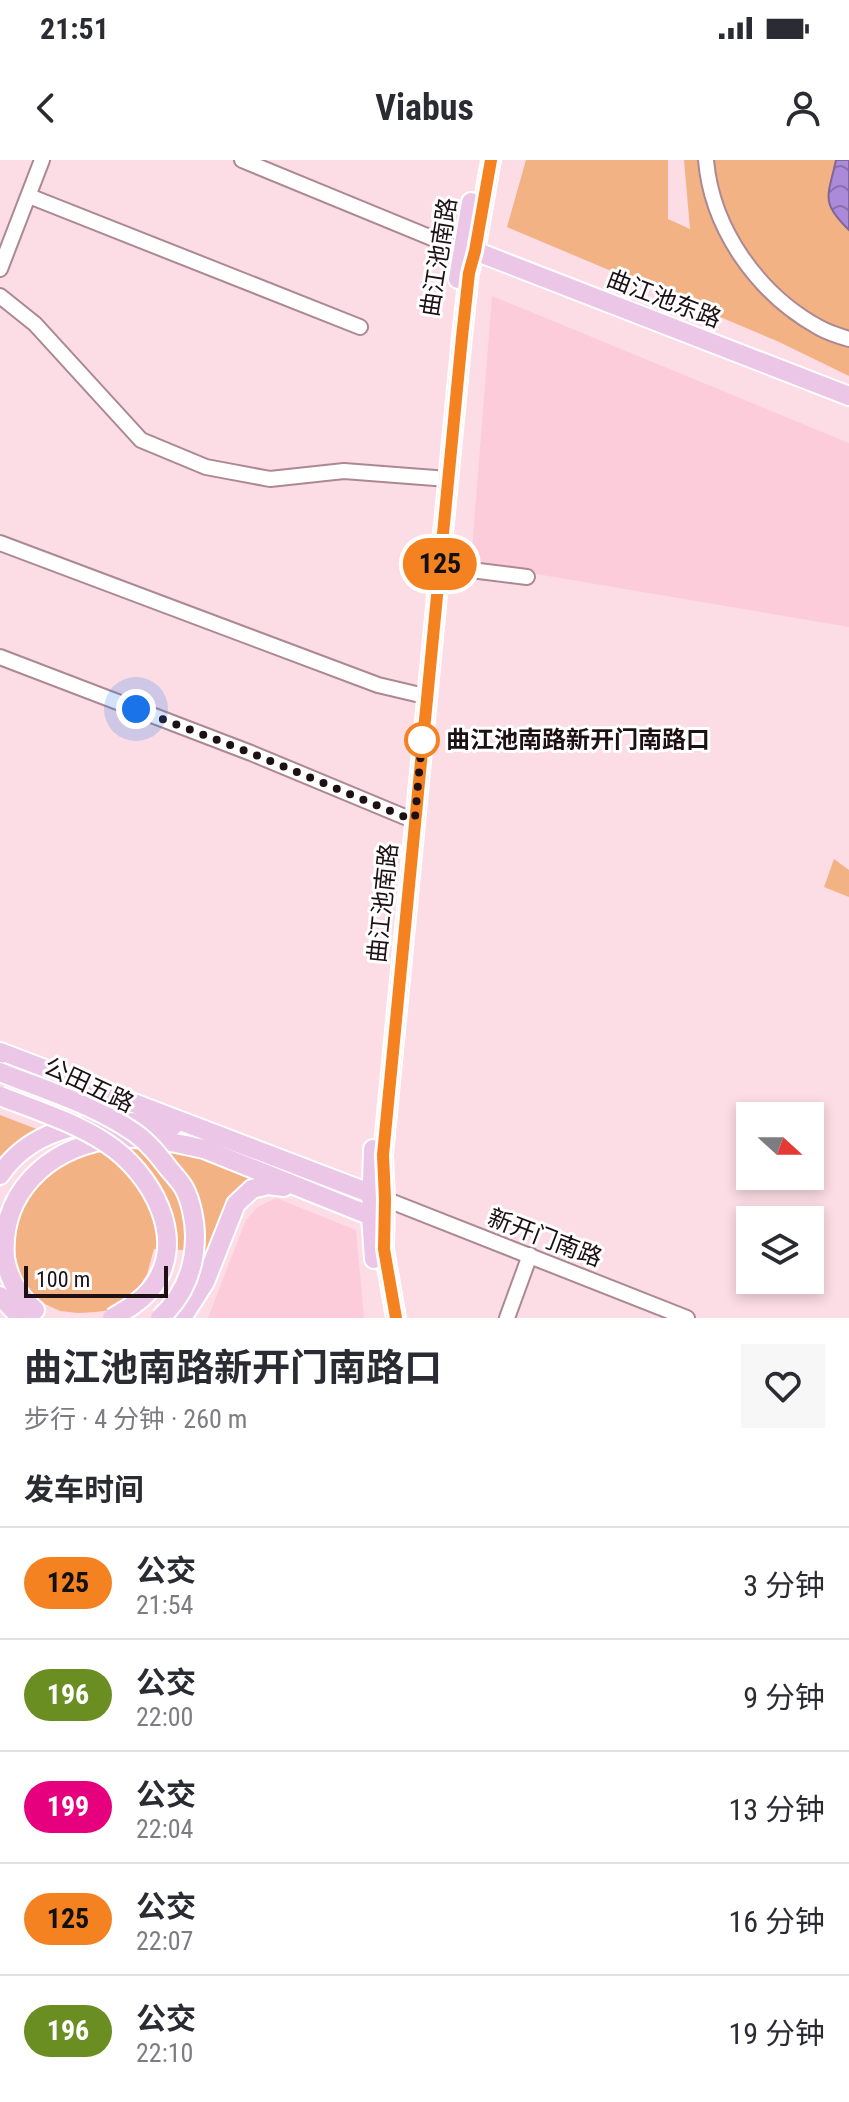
<!DOCTYPE html>
<html lang="zh">
<head>
<meta charset="utf-8">
<style>
	:root { --surface:#fff; --page:#f7f7f7; --text:#2b2b33; --muted:#7c7c81; --line:#e1e1e2 }
	body { margin:0; font-family:"Roboto Condensed","Noto Sans SC",sans-serif; background:var(--page); color:var(--text); height:100vh; display:flex; flex-direction:column; font-size:30px; white-space:nowrap }
	* { box-sizing:border-box; margin:0 }
	p { font-size:26px; color:var(--muted) }
	.icon { flex:none; width:44px; height:44px; fill:none; stroke:currentColor; stroke-width:2; stroke-linecap:round; stroke-linejoin:round }
	.map { position:relative; height:1158px; overflow:hidden }
	.side { display:flex; flex-direction:column; background:var(--surface); flex:1 }
	.side>* { flex:none }
	.badge { padding:0 16px; border-radius:26px; font-size:28px; line-height:52px }
	.needle { width:52px; rotate:111deg }
	.tools { position:absolute; left:736px; top:942px; display:grid; gap:16px }
	.tools a { display:grid; place-items:center; width:88px; height:88px; border-radius:0px; background:var(--surface); box-shadow:0 4px 12px #0003; font-size:40px }
	.scale { position:absolute; left:24px; bottom:20px; width:144px; box-sizing:border-box; padding-left:8px; border:4px solid #1e1115; border-top:0; font-size:22px; line-height:28px; white-space:nowrap; color:#1e1115; -webkit-text-stroke:6px #fff; paint-order:stroke }
	.you { position:absolute; width:40px; height:40px; margin:-20px; border:6px solid #fff; border-radius:50%; background:#1a73e8; box-shadow:0 0 0 12px #1a73e833 }
	.map>.badge { position:absolute; translate:-50% -50%; box-shadow:0 0 0 4px #fff }
	h2 { padding:0 24px; font-size:30px; line-height:72px }
	.round { display:grid; place-items:center; flex:none; width:84px; height:84px; border-radius:0px; background:var(--page) }
	.head { display:flex; align-items:center; justify-content:space-between; height:136px; padding:0 24px }
	h1 { font-size:38px; font-weight:700; line-height:60px }
	ul { padding:0; list-style:none }
	li { display:flex; align-items:center; gap:24px; height:112px; padding:0 24px; border-top:2px solid var(--line) }
	li div { flex:1 }
	li b { display:block; font-size:30px }
	li em { font-style:normal }
	li .badge { min-width:88px; font-weight:700; text-align:center }
	.status { display:flex; justify-content:space-between; align-items:center; height:56px; padding:0 40px; background:var(--surface); direction:ltr }
	.status svg { height:22px; fill:currentColor }
	header { display:flex; justify-content:space-between; align-items:center; height:104px; padding:0 24px; background:var(--surface); font-size:36px; font-weight:700 }
	.map>svg:first-child { display:block }
</style>
</head>
<body>
<div class="status"><b>21:51</b><svg viewBox="0 0 49 12"><path d="M0 12V9h3v3zM5 12V6h3v6zM10 12V3h3v9zM15 12V0h3v12zM26 1h20v11H26zM47 4h2v5h-2z"/></svg></div>
<header><svg class="icon" aria-label="back" viewBox="0 0 24 24"><path d="M15 5l-7 7 7 7"/></svg>Viabus<svg class="icon" aria-label="person" viewBox="0 0 24 24"><circle cx="12" cy="8" r="4"/><path d="M4 21q1-7 8-7t8 7"/></svg></header>
<div class="map">
<svg width="849" height="1158" viewBox="0 0 849 1158">
	<defs>
		<pattern id="water-waves" width="16" height="10" patternUnits="userSpaceOnUse" patternTransform="scale(2)"><rect width="16" height="10" fill="#ab8ad9"/><path d="M0 5q4-4 8 0t8 0" fill="none" stroke="#8b6faf"/></pattern>
	</defs>
	<rect width="100%" height="100%" fill="#fcdce5"/>
	<g fill="#fcccda">
		<polygon points="492,136 849,283 849,467 471,403"/>
		<polygon points="276,1038 356,1070 364,1158 208,1158 246,1060 258,1047"/>
	</g>
	<g fill="#f3b284">
		<polygon points="526,0 668,0 668,59 690,69 684,0 849,0 849,216 777,181 507,67"/>
		<polygon points="834,699 849,710 849,737 824,727"/>
		<polygon points="0,955 39,970 0,1003"/>
		<polygon points="129,985 167,989 193,994 259,1020 212,1091 154,1089 147,1114 139,1127 110,1150 96,1152 78,1153 60,1151 45,1144 32,1133 21,1120 12,1105 10,1086 22,1038 53,1008 93,992"/>
	</g>
	<path fill="url(#water-waves)" stroke="#81669e" stroke-width="2" d="M 836,0 L 849,0 L 849,70 C 820,42 828,37 836,0 Z"/>
	<g fill="none" stroke-linecap="round" stroke-linejoin="round">
		<g stroke="#ac8892" stroke-width="18">
			<g id="minor">
				<polyline points="242,0 461,90"/>
				<path d="M 706,0 C 712,70 759,135 820,168 C 829,173 839,176 849,179"/>
				<polyline points="29,36 360,167"/>
				<polyline points="0,109 42,0"/>
				<polyline points="0,136 35,164 141,280 206,307 270,319 344,311 448,319"/>
				<polyline points="0,383 378,525 416,534"/>
				<polyline points="439,406 527,417"/>
				<polyline points="0,497 251,593 405,657 415,658"/>
				<polyline points="385,1039 687,1158"/>
				<polyline points="507,1158 530,1095"/>
			</g>
		</g>
		<g stroke="#fff" stroke-width="22">
			<g id="major">
				<polyline points="463,90 475,91 849,236"/>
				<polyline points="458,119 471,42"/>
				<path d="M 0,892 L 385,1039 L 371,1056 L 204,989 C 173,982 138,974 106,980 C 47,990 0,1033 5,1098 C 9,1120 18,1136 35,1150"/>
				<polyline points="373,989 371,1056 374,1099"/>
				<path d="M 0,1015 C 38,958 112,957 173,966"/>
				<polyline points="0,1136 21,1158"/>
				<polyline points="182,1158 205,1122 236,1044 252,1029 268,1025 284,1027"/>
				<polyline points="396,1158 384,1089 385,1039 383,995 462,177 469,113 475,91 491,0"/>
			</g>
		</g>
		<use href="#minor" stroke="#fff" stroke-width="14"/>
		<use href="#major" stroke="#ebc6e6" stroke-width="18"/>
		<g stroke="#fff" stroke-width="22" stroke-linecap="butt">
			<g id="major-bridge">
				<path d="M 0,912 C 45,930 95,945 135,973 C 149,983 159,996 169,1009 C 174,1015 180,1021 184,1028 C 191,1041 195,1061 195,1076 C 195,1108 184,1136 160,1158"/>
				<path d="M 0,936 C 36,950 74,962 106,983 C 151,1012 190,1080 151,1129 C 140,1142 126,1150 112,1158"/>
			</g>
		</g>
		<use href="#major-bridge" stroke="#ebc6e6" stroke-width="18"/>
	</g>
	<g fill="none" stroke-linecap="round" stroke-linejoin="round">
		<g stroke="#fff" stroke-width="18">
			<polyline id="line" points="396,1158 384,1089 385,1039 383,995 462,177 469,113 475,91 491,0"/>
		</g>
		<use href="#line" stroke="#f58220" stroke-width="12"/>
		<polyline stroke="#1e1115" stroke-width="8" stroke-dasharray="0 14.4" points="136,549 251,593 405,657 415,658 422,580"/>
	</g>
	<circle fill="#fff" stroke="#f58220" stroke-width="4" cx="422" cy="580" r="16"/>
	<g text-anchor="middle" stroke-width="6" stroke-linejoin="round" paint-order="stroke">
		<g font-size="24" fill="#1e1115" stroke="#fff">
			<text transform="translate(439 97) rotate(-81)" y="8">曲江池南路</text>
			<text transform="translate(664 139) rotate(21)" y="8">曲江池东路</text>
			<text transform="translate(383 743) rotate(-84)" y="8">曲江池南路</text>
			<text transform="translate(89 925) rotate(25)" y="8">公田五路</text>
			<text transform="translate(545 1078) rotate(21)" y="8">新开门南路</text>
		</g>
		<g font-size="24" font-weight="bold" fill="#1e1115" stroke="#fff" text-anchor="start">
			<text x="446" y="588">曲江池南路新开门南路口</text>
		</g>
	</g>
</svg>
<div class="tools">
<a><svg class="needle" viewBox="-14 -14 28 28"><path d="M0-13l5 13h-10z" fill="#e53935"/><path d="M0 13l5-13h-10z" fill="#7c7c81"/></svg></a>
<a><svg class="icon" aria-label="layers" viewBox="0 0 24 24"><path d="M12 4l9 5-9 5-9-5zM3 14l9 5 9-5"/></svg></a>
</div>
<div class="scale">100 m</div>
<div class="you" style="left:136px;top:549px"></div>
<b class="badge" style="left:440px;top:404px;background:#f58220;color:#111">125</b>
</div>
<section class="side">
<div class="head"><div><h1>曲江池南路新开门南路口</h1><p>步行 · 4 分钟 · 260 m</p></div><a class="round"><svg class="icon" aria-label="heart" viewBox="0 0 24 24"><path d="M12 20l-8-8c-3-5 5-10 8-4 3-6 11-1 8 4z"/></svg></a></div>
<h2>发车时间</h2>
<ul>
<li><span class="badge" style="background:#f58220;color:#111">125</span><div><b>公交</b><p>21:54</p></div><em>3 分钟</em></li>
<li><span class="badge" style="background:#6b8e23;color:#fff">196</span><div><b>公交</b><p>22:00</p></div><em>9 分钟</em></li>
<li><span class="badge" style="background:#e6007e;color:#fff">199</span><div><b>公交</b><p>22:04</p></div><em>13 分钟</em></li>
<li><span class="badge" style="background:#f58220;color:#111">125</span><div><b>公交</b><p>22:07</p></div><em>16 分钟</em></li>
<li><span class="badge" style="background:#6b8e23;color:#fff">196</span><div><b>公交</b><p>22:10</p></div><em>19 分钟</em></li>
</ul>
</section>
</body>
</html>
